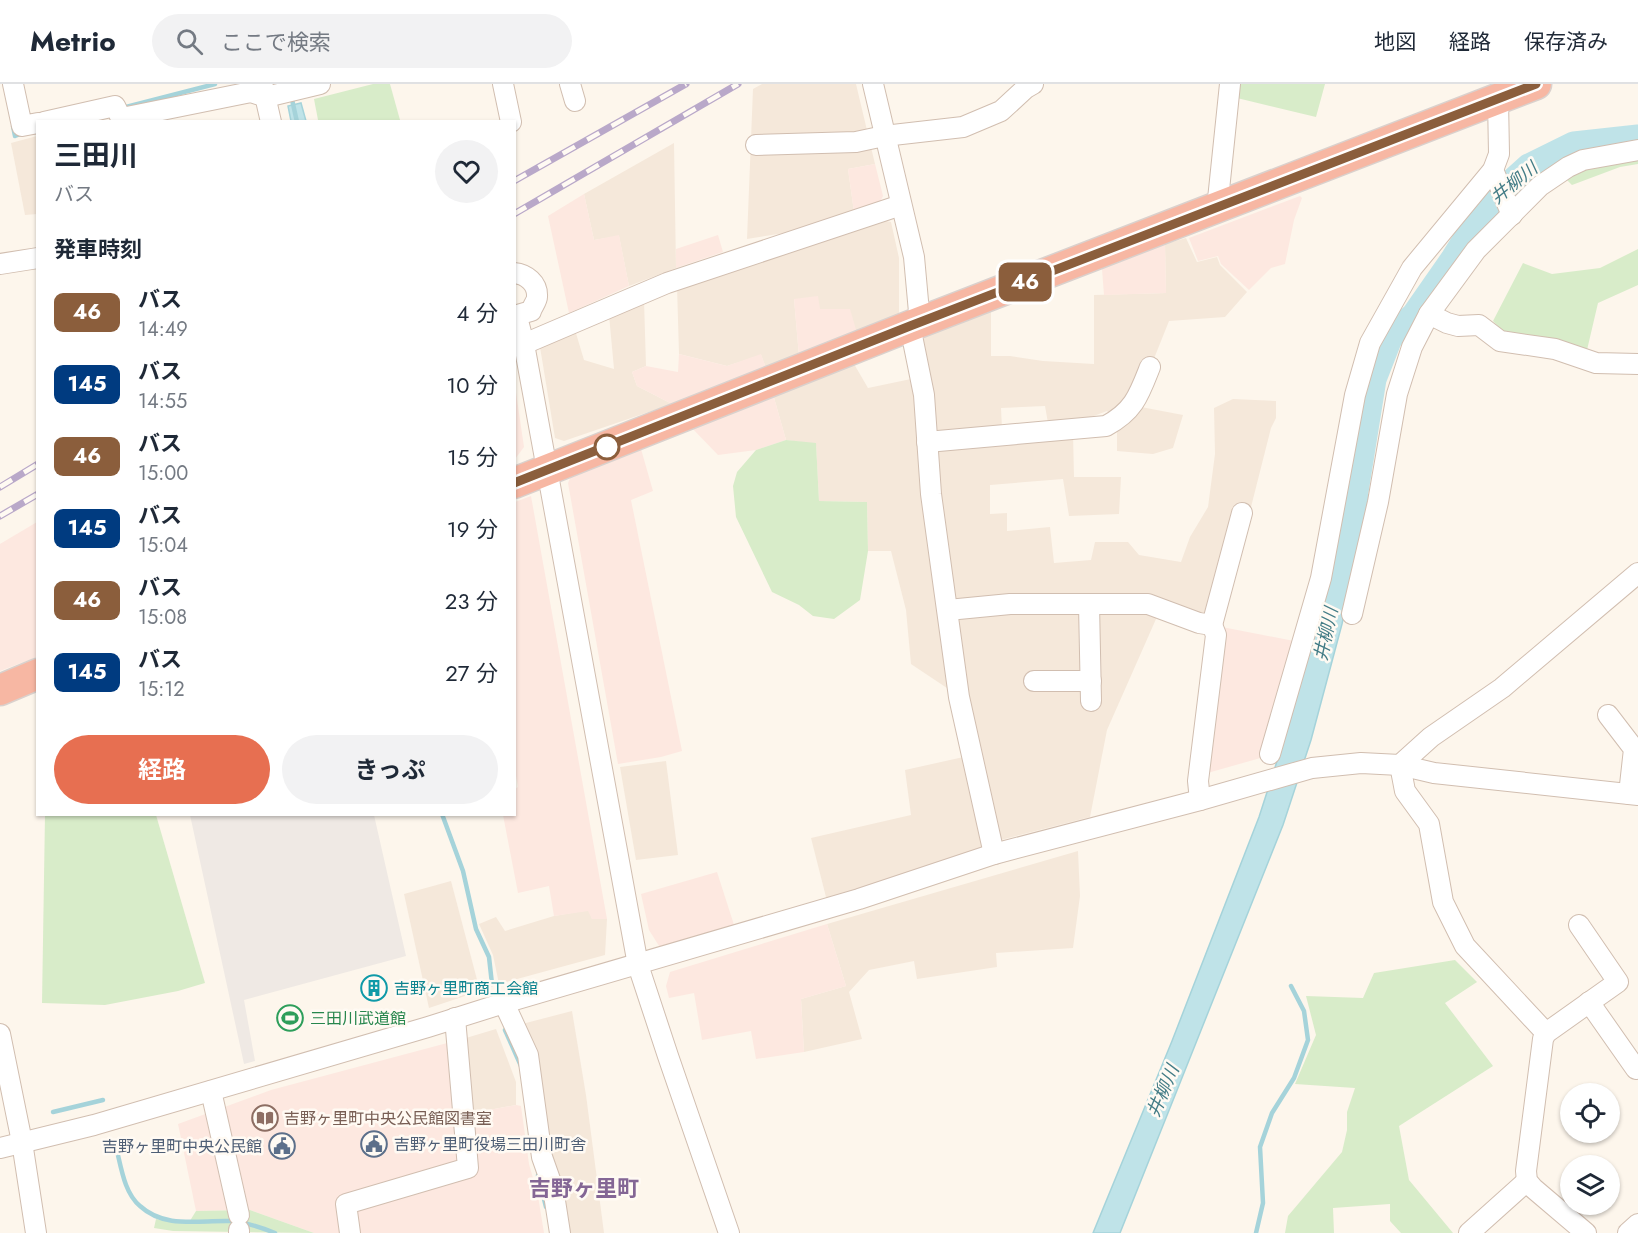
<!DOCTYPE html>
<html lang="ja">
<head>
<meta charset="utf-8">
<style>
	:root { --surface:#fff; --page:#f2f2f3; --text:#1f2937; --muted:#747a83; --line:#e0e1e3; --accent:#e76f51 }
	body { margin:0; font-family:Jost,"Noto Sans JP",sans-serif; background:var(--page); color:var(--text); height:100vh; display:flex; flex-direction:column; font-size:22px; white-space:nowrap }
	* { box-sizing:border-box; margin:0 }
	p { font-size:20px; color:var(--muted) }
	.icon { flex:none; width:33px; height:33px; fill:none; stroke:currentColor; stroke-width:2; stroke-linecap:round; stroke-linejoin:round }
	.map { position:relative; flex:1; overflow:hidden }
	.details { position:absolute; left:36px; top:36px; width:480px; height:696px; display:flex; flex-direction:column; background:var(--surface); border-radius:0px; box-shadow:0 2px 4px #0004 }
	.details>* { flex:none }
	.badge { padding:0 12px; border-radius:9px; font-size:21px; line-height:39px }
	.controls { position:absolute; left:1560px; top:999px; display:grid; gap:12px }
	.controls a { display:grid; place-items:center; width:60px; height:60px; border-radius:50%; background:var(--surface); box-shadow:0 2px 4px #0004; font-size:30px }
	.map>.badge { position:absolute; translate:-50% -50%; box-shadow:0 0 0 3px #fff }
	h2 { padding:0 18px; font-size:22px; line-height:54px }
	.round { display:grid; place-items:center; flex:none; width:63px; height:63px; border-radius:32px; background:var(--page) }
	.head { display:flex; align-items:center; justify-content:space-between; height:102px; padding:0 18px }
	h1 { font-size:28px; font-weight:700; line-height:45px }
	.cta { display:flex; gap:12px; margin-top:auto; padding:12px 18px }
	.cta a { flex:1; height:69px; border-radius:36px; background:var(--accent); color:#fff; font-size:24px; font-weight:700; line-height:69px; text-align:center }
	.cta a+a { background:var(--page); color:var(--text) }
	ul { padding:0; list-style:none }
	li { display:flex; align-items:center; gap:18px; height:72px; padding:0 18px }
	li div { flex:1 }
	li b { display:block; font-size:22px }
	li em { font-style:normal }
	li .badge { min-width:66px; font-weight:700; text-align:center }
	header { display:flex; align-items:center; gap:36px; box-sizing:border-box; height:84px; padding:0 30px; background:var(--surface); border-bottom:2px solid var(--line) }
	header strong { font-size:28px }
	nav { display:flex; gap:33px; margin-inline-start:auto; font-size:21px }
	.search { width:420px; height:54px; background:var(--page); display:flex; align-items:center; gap:15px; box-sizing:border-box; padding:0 21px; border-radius:33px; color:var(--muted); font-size:22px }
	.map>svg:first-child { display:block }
</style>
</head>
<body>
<header>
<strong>Metrio</strong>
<div class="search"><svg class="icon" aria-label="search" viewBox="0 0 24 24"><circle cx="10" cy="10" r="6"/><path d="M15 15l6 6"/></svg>ここで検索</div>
<nav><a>地図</a><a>経路</a><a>保存済み</a></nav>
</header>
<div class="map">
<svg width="1638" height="1149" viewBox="0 0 1638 1149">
	<rect width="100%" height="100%" fill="#fdf6ec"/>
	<g fill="#f5e8da">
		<polygon points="762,0 856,0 875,80 848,85 854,128 791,148 747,155 753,5"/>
		<polygon points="37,52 37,130 25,131 11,59"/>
		<polygon points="674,59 676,184 629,202 619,152 594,156 584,110"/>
		<polygon points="881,136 891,138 899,174 899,232 857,249 820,225 794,215 799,272 766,284 761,271 727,282 679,270 677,202"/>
		<polygon points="1186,154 1197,178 1217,173 1220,181 1247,208 1225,233 1169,237 1153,277 1142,278 1132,315 1141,323 1183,331 1173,364 1153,370 1117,367 1117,339 1107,327 1083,336 1048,339 1045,322 1001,324 1002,345 932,352 919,257 923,252 991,225 991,272 1010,272 1043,277 1094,280 1094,211 1166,209 1165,160"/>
		<polygon points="644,216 646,282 632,288 637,302 672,320 564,357 555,354 540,263 575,246 584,276 614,285 609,231"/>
		<polygon points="854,280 868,304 911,295 919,325 953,608 911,580 906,526 891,467 868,467 867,418 819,417 816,360 786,356 773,310"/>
		<polygon points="1233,315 1276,317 1276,334 1271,344 1250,427 1209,532 1149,514 953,522 933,361 1073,349 1074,393 1121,393 1119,430 1069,432 1063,395 990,401 990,430 1007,429 1007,447 1050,443 1054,479 1091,476 1095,458 1128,458 1139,471 1181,478 1190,453 1208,423 1215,370 1214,324"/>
		<polygon points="1020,524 1160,526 1107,646 1090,733 997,757 962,596 956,531"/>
		<polygon points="968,672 986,768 827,817 811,754 911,731 905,686"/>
		<polygon points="666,677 678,771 636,776 620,683"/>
		<polygon points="1078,767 1080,812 1073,864 996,869 997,883 917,895 914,877 869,886 849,908 862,955 804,968 801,915 846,902 827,840"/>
		<polygon points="451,797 480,907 429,924 404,810"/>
		<polygon points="589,826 592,835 607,835 605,871 499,900 493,871 479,840 496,833 505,847 554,832"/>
		<polygon points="572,927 586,1011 604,1149 564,1149 522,940"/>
		<polygon points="496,945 516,998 516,1021 473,1029 466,954"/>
	</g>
	<g fill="#fde8e0">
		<polygon points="875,80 883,112 880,118 854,128 848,85"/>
		<polygon points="584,110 594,156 619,151 629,202 569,229 548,132"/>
		<polygon points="1300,112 1302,114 1294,136 1285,180 1271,184 1249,206 1221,180 1218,172 1198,177 1189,154"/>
		<polygon points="718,151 723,168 676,184 676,165"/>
		<polygon points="1165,160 1166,209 1104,211 1102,185"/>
		<polygon points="818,212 820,225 850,225 857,249 799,272 794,215"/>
		<polygon points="679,270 727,282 761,270 766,284 672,320 637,302 632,288 646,282 678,288"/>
		<polygon points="515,302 524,363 515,375 514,375"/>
		<polygon points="773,310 786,356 756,366 718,371 688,340"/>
		<polygon points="641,365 653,407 631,416 682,667 661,673 618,680 568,399 572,390"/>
		<polygon points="531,412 607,835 592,835 588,827 554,832 549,802 518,809 503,731 514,730 515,705 518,703 514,681 515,418"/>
		<polygon points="37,438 37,573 0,587 0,460"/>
		<polygon points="1222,543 1299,558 1264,673 1204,690"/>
		<polygon points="717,788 735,844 661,865 649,846 641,810"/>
		<polygon points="827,840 846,902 801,915 804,968 756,975 751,947 702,956 694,909 669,914 666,902 670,888"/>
		<polygon points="466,954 473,1029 516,1021 521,1022 529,1080 538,1112 544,1149 314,1149 250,1126 196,1127 178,1040 271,1006"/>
	</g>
	<polygon fill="#efe9e4" points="190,731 374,731 406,872 244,916 255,977 244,980"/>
	<g fill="#d8ecc9">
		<polygon points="373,0 390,0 400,36 322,38 318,36 314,15"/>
		<polygon points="1239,0 1325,0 1316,33 1237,14"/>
		<polygon points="1638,63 1638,80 1620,83 1572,101 1557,86"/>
		<polygon points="1638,165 1638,201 1598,219 1587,266 1506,251 1493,237 1523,179 1552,190 1600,184"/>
		<polygon points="786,356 816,359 819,417 867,418 868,467 860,516 834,535 813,532 799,521 772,508 736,433 733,402 737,388 756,366"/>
		<polygon points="45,731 156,731 205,899 178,907 105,921 42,919"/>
		<polygon points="1455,876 1477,898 1445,919 1493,982 1399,1042 1409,1096 1453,1149 1401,1149 1390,1137 1390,1120 1333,1124 1334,1149 1285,1149 1288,1132 1342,1068 1347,1046 1347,1028 1355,1004 1295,1000 1316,951 1306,912 1363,914 1374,889"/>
		<polygon points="250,1126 314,1149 173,1147 154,1144 156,1135 188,1140 196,1127"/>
	</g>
	<g fill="#bfe3e8" stroke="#a5d3da" stroke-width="1.5">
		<polygon points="301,19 306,37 291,37 288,22"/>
		<polygon points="1346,409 1370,411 1342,540 1311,656 1283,741 1120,1149 1093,1149 1172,957 1259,733 1289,640 1319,533"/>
	</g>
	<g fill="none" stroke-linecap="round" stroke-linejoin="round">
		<g stroke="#a5d3da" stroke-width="4.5">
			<polyline points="291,11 297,38"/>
			<polyline points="126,23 215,0"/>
			<polyline points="13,42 15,52 23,49"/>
			<polyline points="442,730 463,787 476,845 489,873 492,900"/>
			<polyline points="505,946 521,982"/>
			<polyline points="53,1028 103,1016"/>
			<path d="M 116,1063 C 121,1082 124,1109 140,1122 C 165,1145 199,1136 230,1137 C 246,1138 260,1143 275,1149"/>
			<polyline points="538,1091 546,1123"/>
			<polyline points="1256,1149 1263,1119 1260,1063 1272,1029 1294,994 1308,956 1304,927 1291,902"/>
		</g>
		<polyline stroke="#bfe3e8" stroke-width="27" points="1349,445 1373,295 1389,254 1415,231 1454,175 1489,119 1529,83 1574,61 1638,54"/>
		<g stroke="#d1beb0" stroke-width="22">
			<g id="minor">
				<polyline points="13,0 22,42 38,39"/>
				<polyline points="503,0 511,38"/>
				<polyline points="570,0 575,17"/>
				<polyline points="873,0 914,173 920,239"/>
				<polyline points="263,3 271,38"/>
				<polyline points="122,34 251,8 266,13 320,0"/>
				<polyline points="44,38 115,22 123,38"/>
				<polyline points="756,61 856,58 884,52 963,43 1001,27 1026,4 1033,0"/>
				<polyline points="1493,86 1512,131"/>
				<polyline points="1217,125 1230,0"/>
				<polyline points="0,180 38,174"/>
				<path d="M 514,189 C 526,190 538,199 537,213 C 537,217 532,223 531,227 L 514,232"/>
				<polyline points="1429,230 1447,239 1458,242 1479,241 1500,257 1555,265 1596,279 1638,280"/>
				<polyline points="517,233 524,260 638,881 668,972 729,1149"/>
				<polyline points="910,242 924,311 931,410 959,613 994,770"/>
				<polyline points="524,260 667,199 901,121"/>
				<path d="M 927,358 L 1106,342 C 1134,327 1139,311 1150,283"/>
				<polyline points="1089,520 1091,617"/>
				<polyline points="948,526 1010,520 1148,520 1199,539 1212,541 1216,551 1198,697 1200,716"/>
				<polyline points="1352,530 1378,418 1397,310 1412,263 1429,230 1476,166 1540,102 1568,83 1583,76 1638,66"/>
				<polyline points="1212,541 1242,429"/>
				<polyline points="1034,597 1091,597"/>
				<polyline points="1608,631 1634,665 1629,710"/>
				<polyline points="1270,670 1321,494 1355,311 1370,259 1412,184 1493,86 1499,70 1498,15"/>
				<polyline points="1579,841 1618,898 1546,949 1543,955 1526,1087 1527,1097 1533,1104 1586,1149"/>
				<polyline points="1589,918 1636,985"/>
				<polyline points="504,919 528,971 542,1073 553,1104 560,1149"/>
				<polyline points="1546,949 1465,862 1443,818 1429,740 1405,707 1400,681 1431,653 1502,604 1638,489"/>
				<polyline points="0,950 22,1058 36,1149"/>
				<polyline points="211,1007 239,1131"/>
				<polyline points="0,1064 94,1041 428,943 504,919 859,815 994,770 1200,716 1312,684 1361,679 1400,681 1434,689 1638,711"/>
				<polyline points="239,1149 239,1146"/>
				<polyline points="350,1149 346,1120 468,1084 455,934"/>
				<polyline points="1469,1149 1527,1097"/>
				<polyline points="1628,1149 1638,1140"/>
			</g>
		</g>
		<g stroke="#dad1cd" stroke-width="33">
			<g id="highway">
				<polyline points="514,399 910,242 1536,0"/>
				<polyline points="0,606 38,590"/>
			</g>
		</g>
		<use href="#minor" stroke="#fff" stroke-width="20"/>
		<use href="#highway" stroke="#f7b7a3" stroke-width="30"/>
		<g stroke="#b9a8c9" stroke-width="7">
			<g id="rail">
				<polyline points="514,97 686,0"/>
				<polyline points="514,130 738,0"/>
				<polyline points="0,403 38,380"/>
				<polyline points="0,432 38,410"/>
			</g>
		</g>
		<use href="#rail" stroke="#fffaf3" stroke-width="4.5" stroke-dasharray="14" stroke-linecap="butt"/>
	</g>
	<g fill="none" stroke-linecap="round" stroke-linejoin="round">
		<g stroke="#fff" stroke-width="14">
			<polyline id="line" points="514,399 910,242 1536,0"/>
		</g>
		<use href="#line" stroke="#8b5e3c" stroke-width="9"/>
	</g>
	<defs>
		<g id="building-ring" transform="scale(1.35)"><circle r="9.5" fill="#fffaf3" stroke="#0f9aa8" stroke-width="1.5"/><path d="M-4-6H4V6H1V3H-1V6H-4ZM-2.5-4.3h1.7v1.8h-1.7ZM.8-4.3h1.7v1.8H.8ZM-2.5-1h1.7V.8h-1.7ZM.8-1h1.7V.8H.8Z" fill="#0f9aa8"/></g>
		<g id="stadium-ring" transform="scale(1.35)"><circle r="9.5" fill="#fffaf3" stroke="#2e9e5b" stroke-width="1.5"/><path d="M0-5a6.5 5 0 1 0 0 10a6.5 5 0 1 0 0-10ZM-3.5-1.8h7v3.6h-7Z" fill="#2e9e5b"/></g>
		<g id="library-ring" transform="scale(1.35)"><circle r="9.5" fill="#fffaf3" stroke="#8d6e63" stroke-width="1.5"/><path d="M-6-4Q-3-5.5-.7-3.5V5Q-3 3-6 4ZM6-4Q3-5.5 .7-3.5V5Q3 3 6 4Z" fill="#8d6e63"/></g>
		<g id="civic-ring" transform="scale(1.35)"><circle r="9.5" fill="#fffaf3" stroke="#5c6f8a" stroke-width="1.5"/><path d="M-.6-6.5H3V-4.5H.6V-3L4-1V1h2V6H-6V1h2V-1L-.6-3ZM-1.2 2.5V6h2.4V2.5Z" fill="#5c6f8a"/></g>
	</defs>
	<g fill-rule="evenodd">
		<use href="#building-ring" x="374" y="904"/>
		<use href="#stadium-ring" x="290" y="934"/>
		<use href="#library-ring" x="265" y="1034"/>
		<use href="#civic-ring" x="374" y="1060"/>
		<use href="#civic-ring" x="282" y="1062"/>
	</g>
	<circle fill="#fff" stroke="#8b5e3c" stroke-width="3" cx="607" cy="363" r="12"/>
	<g text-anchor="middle" stroke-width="5" stroke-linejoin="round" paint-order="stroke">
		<g font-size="16" fill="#0d838f" stroke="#fffaf3" text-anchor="start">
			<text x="394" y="910">吉野ヶ里町商工会館</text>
		</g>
		<g font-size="16" fill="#27864d" stroke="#fffaf3" text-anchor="start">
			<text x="310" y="940">三田川武道館</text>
		</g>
		<g font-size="16" fill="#785e54" stroke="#fffaf3" text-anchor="start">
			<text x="284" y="1040">吉野ヶ里町中央公民館図書室</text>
		</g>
		<g font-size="16" fill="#4e5e75" stroke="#fffaf3" text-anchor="start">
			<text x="394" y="1066">吉野ヶ里町役場三田川町舎</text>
			<text x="262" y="1068" text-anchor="end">吉野ヶ里町中央公民館</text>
		</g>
		<g font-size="18" font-style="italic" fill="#437c86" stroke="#fffaf3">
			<text transform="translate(1514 99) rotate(-39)" y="6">井柳川</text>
			<text transform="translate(1326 550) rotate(-78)" y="6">井柳川</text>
			<text transform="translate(1163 1007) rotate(-67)" y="6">井柳川</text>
		</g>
		<g font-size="22" font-weight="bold" fill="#846695" stroke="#fffaf3">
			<text x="584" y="1112">吉野ヶ里町</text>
		</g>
	</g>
</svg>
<div class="controls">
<a><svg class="icon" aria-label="locate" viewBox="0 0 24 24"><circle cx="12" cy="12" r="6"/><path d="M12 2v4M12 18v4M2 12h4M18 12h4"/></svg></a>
<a><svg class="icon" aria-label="layers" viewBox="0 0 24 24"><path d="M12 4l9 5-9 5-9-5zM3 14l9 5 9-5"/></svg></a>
</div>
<b class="badge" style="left:1025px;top:198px;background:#8b5e3c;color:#fff">46</b>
<section class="details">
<div class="head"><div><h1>三田川</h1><p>バス</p></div><a class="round"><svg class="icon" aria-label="heart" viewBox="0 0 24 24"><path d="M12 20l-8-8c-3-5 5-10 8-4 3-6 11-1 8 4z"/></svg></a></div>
<h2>発車時刻</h2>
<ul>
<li><span class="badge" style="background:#8b5e3c;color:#fff">46</span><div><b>バス</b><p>14:49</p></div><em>4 分</em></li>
<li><span class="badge" style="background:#003b80;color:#fff">145</span><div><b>バス</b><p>14:55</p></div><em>10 分</em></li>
<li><span class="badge" style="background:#8b5e3c;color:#fff">46</span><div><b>バス</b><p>15:00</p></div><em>15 分</em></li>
<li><span class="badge" style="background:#003b80;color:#fff">145</span><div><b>バス</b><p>15:04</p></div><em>19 分</em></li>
<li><span class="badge" style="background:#8b5e3c;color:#fff">46</span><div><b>バス</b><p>15:08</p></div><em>23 分</em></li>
<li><span class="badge" style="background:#003b80;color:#fff">145</span><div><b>バス</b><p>15:12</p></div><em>27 分</em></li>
</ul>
<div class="cta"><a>経路</a><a>きっぷ</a></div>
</section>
</div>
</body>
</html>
